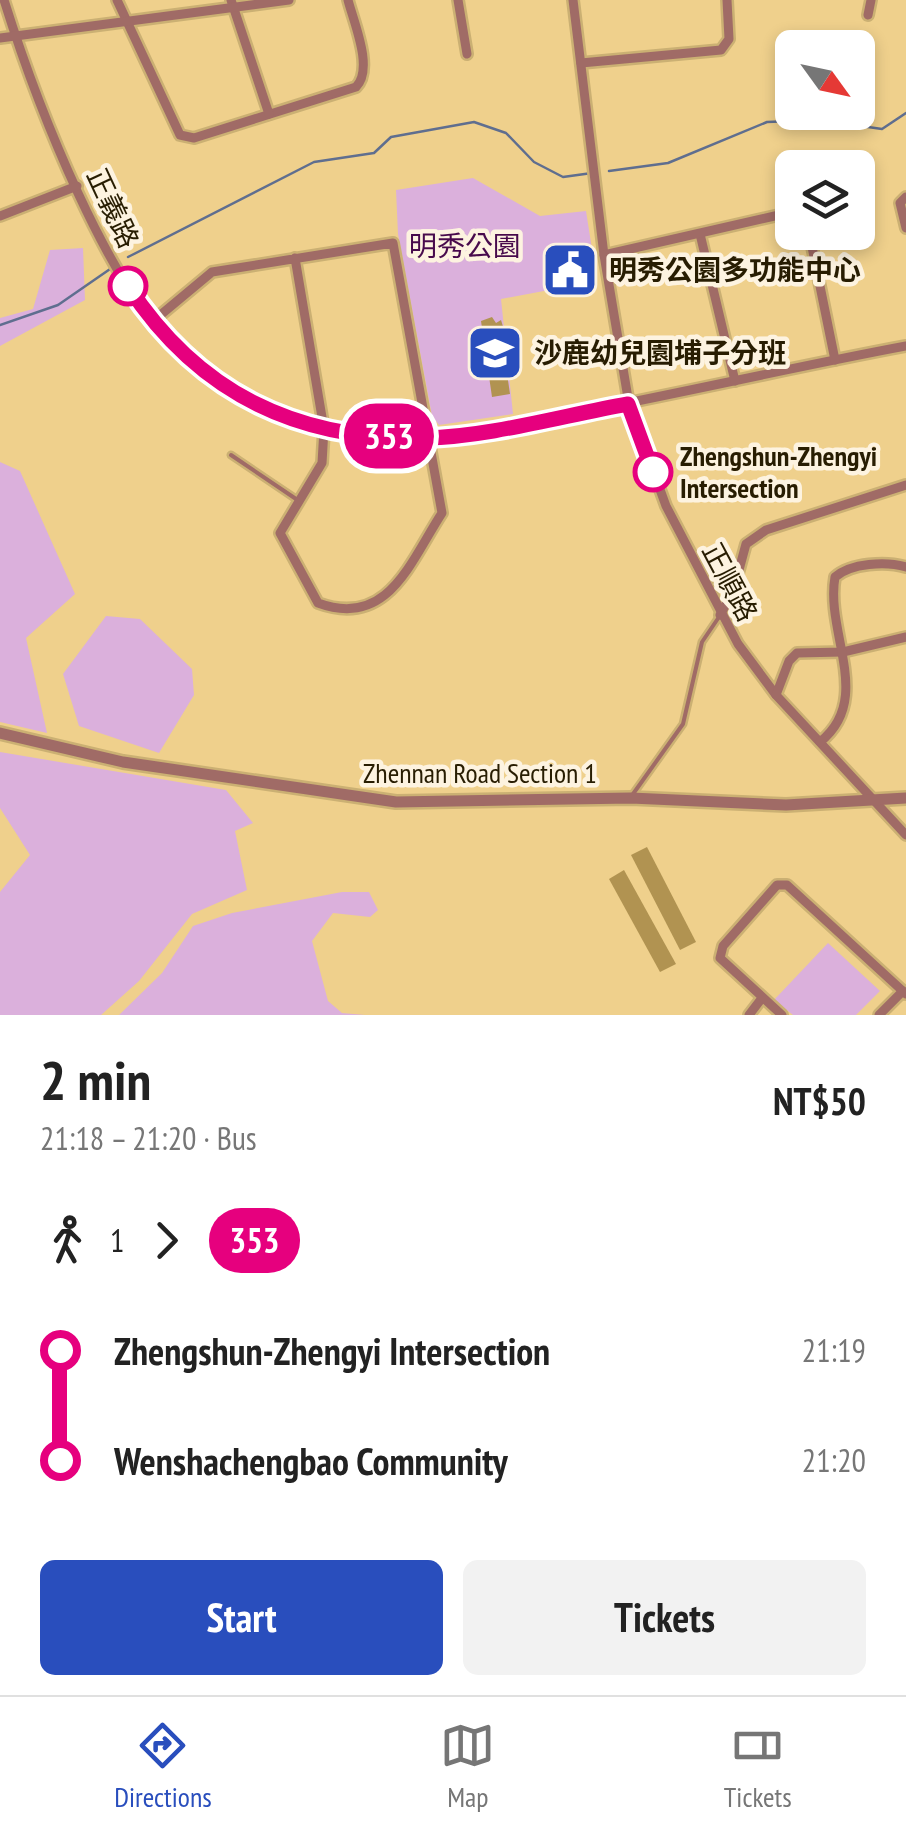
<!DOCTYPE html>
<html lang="en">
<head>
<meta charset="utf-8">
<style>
	:root { --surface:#fff; --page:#f2f2f2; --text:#222; --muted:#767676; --line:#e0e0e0; --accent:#294ebd }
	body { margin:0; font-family:"PT Sans Narrow","Noto Sans TC",sans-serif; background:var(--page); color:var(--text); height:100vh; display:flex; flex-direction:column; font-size:38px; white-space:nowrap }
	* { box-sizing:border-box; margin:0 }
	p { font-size:32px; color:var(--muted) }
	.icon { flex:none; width:55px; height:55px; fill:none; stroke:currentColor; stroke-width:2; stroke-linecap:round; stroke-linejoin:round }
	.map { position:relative; height:1015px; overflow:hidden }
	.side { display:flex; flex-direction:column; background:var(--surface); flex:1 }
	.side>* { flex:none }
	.badge { padding:0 20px; border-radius:32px; font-size:35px; line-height:65px }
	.needle { width:65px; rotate:123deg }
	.controls { position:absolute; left:775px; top:30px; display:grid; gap:20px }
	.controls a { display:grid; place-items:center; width:100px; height:100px; border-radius:15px; background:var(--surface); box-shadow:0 5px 15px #0003; font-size:50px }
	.map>.badge { position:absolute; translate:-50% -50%; box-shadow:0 0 0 5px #fff }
	.legs { display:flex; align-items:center; gap:15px; height:110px; padding:0 40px; font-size:32px }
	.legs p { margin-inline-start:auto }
	.head { display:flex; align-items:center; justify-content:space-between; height:170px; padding:0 40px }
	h1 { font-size:55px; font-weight:600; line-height:75px }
	.primary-button { display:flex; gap:20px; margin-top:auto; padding:20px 40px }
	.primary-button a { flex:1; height:115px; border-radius:15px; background:var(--accent); color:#fff; font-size:40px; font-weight:600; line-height:115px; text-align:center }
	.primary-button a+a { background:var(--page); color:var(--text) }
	ul { padding:0 40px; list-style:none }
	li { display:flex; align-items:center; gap:35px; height:110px; font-size:38px }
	li i { display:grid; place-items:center; width:15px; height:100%; margin:0 12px; background:currentColor }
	li i::after { content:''; width:25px; height:25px; margin:-12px; border:8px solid; border-radius:50%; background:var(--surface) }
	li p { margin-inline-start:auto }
	li:first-child i { background:linear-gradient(#0000 50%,currentColor 0) }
	li:last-child i { background:linear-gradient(currentColor 50%,#0000 0) }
	.tab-bar { display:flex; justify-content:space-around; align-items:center; height:140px; border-top:2px solid var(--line); background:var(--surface); font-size:28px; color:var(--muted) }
	.tab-bar a { display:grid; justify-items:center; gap:5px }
	.tab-bar .current { color:var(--accent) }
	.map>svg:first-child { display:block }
</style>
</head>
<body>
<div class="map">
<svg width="906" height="1015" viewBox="0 0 906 1015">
	<rect width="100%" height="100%" fill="#efd08c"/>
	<g fill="#dbb0dc">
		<polygon points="473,178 540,216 586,211 597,281 501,299 513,414 439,425 432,416 398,234 396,190"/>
		<polygon points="83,248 85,300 0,346 0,318 33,309 50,250"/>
		<polygon points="0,462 20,471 75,594 26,638 47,733 0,722"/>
		<polygon points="106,616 140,619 192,669 194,695 159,753 79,726 63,674"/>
		<polygon points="0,752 226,790 253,823 235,831 247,890 192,914 139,981 101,1015 0,1015 0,892 30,855 0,808"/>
		<polygon points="342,892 369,892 378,910 370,917 333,913 312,941 328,1001 342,1013 365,1015 119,1015 162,973 193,926 232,913"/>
		<polygon points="828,943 880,991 856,1015 793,1015 774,1000"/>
	</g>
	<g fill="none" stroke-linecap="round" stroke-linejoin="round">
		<g stroke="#5f6e8f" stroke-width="2.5">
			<polyline points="609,171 668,163 767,122 819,120 882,129 906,113"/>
			<polyline points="128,257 314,162 374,153 391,137 474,122 506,133 534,162 563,177 592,173"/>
			<polyline points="0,325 58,305 113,267"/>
		</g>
	</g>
	<g fill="#b19351">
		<polygon points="584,246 590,288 556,293 550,251"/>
		<polygon points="492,317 496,323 501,320 506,336 503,346 510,394 492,397 481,321"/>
		<polygon points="647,847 696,942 680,950 631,855"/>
		<polygon points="624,870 676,964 660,972 609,879"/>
	</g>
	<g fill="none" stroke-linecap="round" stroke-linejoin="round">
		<g stroke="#cbb073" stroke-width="9">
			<g id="service">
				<polyline points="231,455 299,501"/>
				<polyline points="633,794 683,724 702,642 719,617"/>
			</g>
		</g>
		<g stroke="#cbb073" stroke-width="14">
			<g id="minor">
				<path d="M 4,0 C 35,99 109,296 189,362 C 253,415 346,444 429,438 C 472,435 515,424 556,417 C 673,395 789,368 906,346"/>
				<path d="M 117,0 L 180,135 L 194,138 L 356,87 C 374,69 354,23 348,0"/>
				<polyline points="231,0 269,114"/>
				<polyline points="458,0 467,54"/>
				<polyline points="573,0 604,255 629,404 666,506 738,644 776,695 906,835"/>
				<polyline points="868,15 871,0"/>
				<polyline points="0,38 289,0"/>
				<polyline points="581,63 721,50 729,39 727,0"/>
				<polyline points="906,197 900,203 906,228"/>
				<polyline points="0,216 77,186"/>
				<polyline points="809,232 835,360"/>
				<polyline points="700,234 735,381"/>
				<polyline points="604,255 792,212"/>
				<path d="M 152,322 L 212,272 L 393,243 L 442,513 C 410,562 388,629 318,603 L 280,533 L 322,463 L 324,429 L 295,258"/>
				<polyline points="720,615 733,592 746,544 766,530 906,485"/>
				<polyline points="776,695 789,661 797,653 843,652 906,637"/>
				<path d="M 820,742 C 874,699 825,633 835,577 C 851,563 886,561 906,567"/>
				<polyline points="749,1015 762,998"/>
				<polyline points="782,1015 720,958 723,946 777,885 787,885 906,994"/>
				<polyline points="879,1015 903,991"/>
			</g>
		</g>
		<g stroke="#cbb073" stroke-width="16">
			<polyline id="tertiary" points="0,733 123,762 396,802 631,798 786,805 906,798"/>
		</g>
		<use href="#service" stroke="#a06b66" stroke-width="4"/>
		<use href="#minor" stroke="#a06b66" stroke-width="9"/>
		<use href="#tertiary" stroke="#a06b66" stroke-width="11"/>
	</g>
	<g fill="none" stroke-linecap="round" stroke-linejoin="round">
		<g stroke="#fff" stroke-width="22">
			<path id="line-1" d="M 128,286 C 198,393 297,441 425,438 C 489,437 565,415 628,404 L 653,472"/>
		</g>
		<use href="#line-1" stroke="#e6007e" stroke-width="15"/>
	</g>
	<defs>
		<g id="civic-square" transform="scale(2.875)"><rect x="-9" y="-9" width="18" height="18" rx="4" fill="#294ebd" stroke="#fdf3e0"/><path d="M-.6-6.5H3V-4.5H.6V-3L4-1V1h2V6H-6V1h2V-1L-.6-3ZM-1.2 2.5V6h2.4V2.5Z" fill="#fff"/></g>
		<g id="school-square" transform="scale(2.875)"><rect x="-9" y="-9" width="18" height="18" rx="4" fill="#294ebd" stroke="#fdf3e0"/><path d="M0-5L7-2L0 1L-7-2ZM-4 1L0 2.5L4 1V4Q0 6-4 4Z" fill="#fff"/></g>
	</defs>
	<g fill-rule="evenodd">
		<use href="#civic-square" x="570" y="270"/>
		<use href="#school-square" x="495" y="353"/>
	</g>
	<g fill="#fff" stroke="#e6007e" stroke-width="5">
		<circle cx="128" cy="286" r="18"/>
		<circle cx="653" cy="472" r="18"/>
	</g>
	<g text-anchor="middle" stroke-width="9" stroke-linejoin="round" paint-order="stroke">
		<g font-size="28" fill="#281d02" stroke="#fdf3e0">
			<text transform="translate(113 208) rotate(65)" y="10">正義路</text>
			<text transform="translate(730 582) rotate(62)" y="10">正順路</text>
			<text x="480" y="783">Zhennan Road Section 1</text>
		</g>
		<g font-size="28" fill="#480a4c" stroke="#fdf3e0">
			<text x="465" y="256">明秀公園</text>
		</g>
		<g font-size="28" font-weight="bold" fill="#281d02" stroke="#fdf3e0" text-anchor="start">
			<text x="609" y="280">明秀公園多功能中心</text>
			<text x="534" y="363">沙鹿幼兒園埔子分班</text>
		</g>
		<g font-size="28" font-weight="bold" fill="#281d02" stroke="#fdf3e0" text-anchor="start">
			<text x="680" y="466">Zhengshun-Zhengyi<tspan x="680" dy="32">Intersection</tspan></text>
		</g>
	</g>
</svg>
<div class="controls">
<a><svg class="needle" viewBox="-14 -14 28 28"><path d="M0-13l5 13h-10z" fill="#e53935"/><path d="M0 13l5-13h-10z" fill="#767676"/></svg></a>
<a><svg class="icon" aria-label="layers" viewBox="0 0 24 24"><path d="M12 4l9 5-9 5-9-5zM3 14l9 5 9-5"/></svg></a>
</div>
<b class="badge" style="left:389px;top:436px;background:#e6007e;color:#fff">353</b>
</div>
<section class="side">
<div class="head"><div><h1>2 min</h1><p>21:18 – 21:20 · Bus</p></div><b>NT$50</b></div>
<div class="legs"><svg class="icon" aria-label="walk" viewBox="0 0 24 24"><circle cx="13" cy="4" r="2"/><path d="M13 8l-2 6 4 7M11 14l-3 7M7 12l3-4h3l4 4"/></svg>1<svg class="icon" aria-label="forward" viewBox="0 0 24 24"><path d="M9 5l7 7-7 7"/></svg><b class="badge" style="background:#e6007e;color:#fff">353</b></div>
<ul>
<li><i style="color:#e6007e"></i><b>Zhengshun-Zhengyi Intersection</b><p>21:19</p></li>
<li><i style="color:#e6007e"></i><b>Wenshachengbao Community</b><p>21:20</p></li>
</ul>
<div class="primary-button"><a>Start</a><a>Tickets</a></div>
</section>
<nav class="tab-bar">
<a class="current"><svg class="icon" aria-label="directions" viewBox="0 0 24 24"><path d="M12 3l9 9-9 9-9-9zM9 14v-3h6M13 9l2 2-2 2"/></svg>Directions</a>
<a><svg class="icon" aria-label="map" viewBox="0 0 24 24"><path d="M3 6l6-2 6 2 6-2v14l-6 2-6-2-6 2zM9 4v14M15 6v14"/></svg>Map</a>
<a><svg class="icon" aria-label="tickets" viewBox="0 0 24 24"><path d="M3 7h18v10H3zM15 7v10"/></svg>Tickets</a>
</nav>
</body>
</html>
